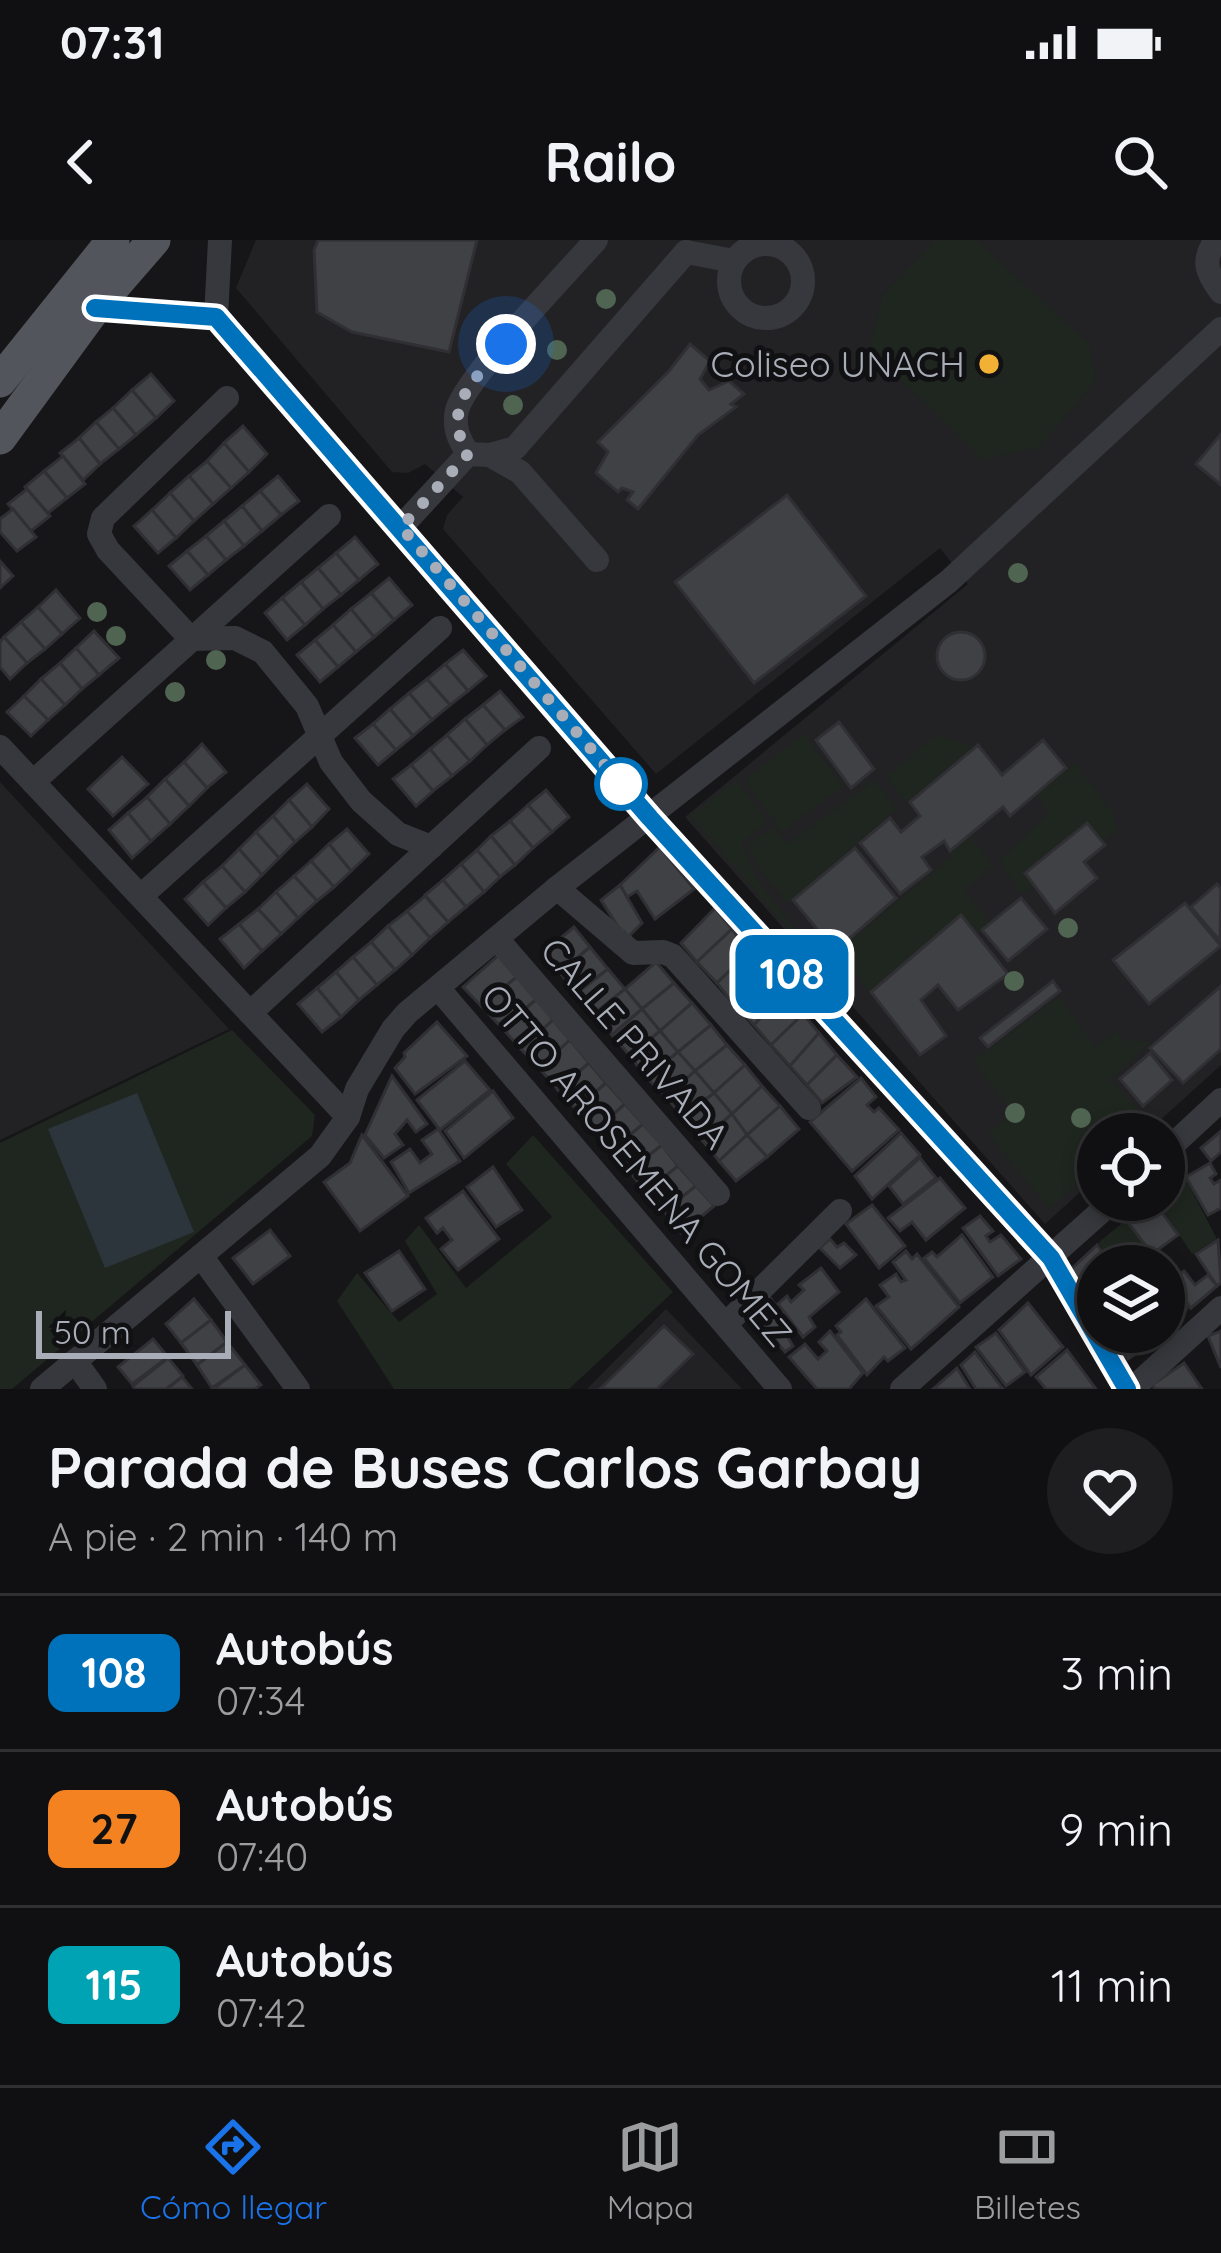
<!DOCTYPE html>
<html lang="es">
<head>
<meta charset="utf-8">
<style>
	:root { --surface:#101012; --page:#1e1e20; --text:#f1f3f6; --muted:#9c9d9f; --line:#303032; --accent:#1a73e8 }
	body { margin:0; font-family:Quicksand,sans-serif; background:var(--page); color:var(--text); height:100vh; display:flex; flex-direction:column; font-size:45px; white-space:nowrap }
	* { box-sizing:border-box; margin:0 }
	p { font-size:39px; color:var(--muted) }
	.icon { flex:none; width:66px; height:66px; fill:none; stroke:currentColor; stroke-width:2; stroke-linecap:round; stroke-linejoin:round }
	.map { position:relative; height:1149px; overflow:hidden }
	.panel { display:flex; flex-direction:column; background:var(--surface); flex:1 }
	.panel>* { flex:none }
	.badge { padding:0 24px; border-radius:18px; font-size:42px; line-height:78px }
	.tools { position:absolute; left:1077px; top:873px; display:grid; gap:24px }
	.tools a { display:grid; place-items:center; width:108px; height:108px; border-radius:50%; background:var(--surface); box-shadow:0 6px 18px #0003,0 0 0 3px var(--line); font-size:60px }
	.scale { position:absolute; left:36px; bottom:30px; width:195px; box-sizing:border-box; padding-left:12px; border:6px solid #a8adb8; border-top:0; font-size:33px; line-height:42px; white-space:nowrap; color:#a8adb8; -webkit-text-stroke:9px #111113; paint-order:stroke }
	.you { position:absolute; width:60px; height:60px; margin:-30px; border:9px solid #fff; border-radius:50%; background:#1a73e8; box-shadow:0 0 0 18px #1a73e833 }
	.map>.badge { position:absolute; translate:-50% -50%; box-shadow:0 0 0 6px #fff }
	.round { display:grid; place-items:center; flex:none; width:126px; height:126px; border-radius:63px; background:var(--page) }
	.summary { display:flex; align-items:center; justify-content:space-between; height:204px; padding:0 48px }
	h1 { font-size:57px; font-weight:700; line-height:90px }
	ul { padding:0; list-style:none }
	li { display:flex; align-items:center; gap:36px; height:156px; padding:0 48px; border-top:3px solid var(--line) }
	li div { flex:1 }
	li b { display:block; font-size:45px }
	li em { font-style:normal }
	li .badge { min-width:132px; font-weight:700; text-align:center }
	.status { display:flex; justify-content:space-between; align-items:center; height:84px; padding:0 60px; background:var(--surface); direction:ltr }
	.status svg { height:33px; fill:currentColor }
	header { display:flex; justify-content:space-between; align-items:center; height:156px; padding:0 48px; background:var(--surface); font-size:54px; font-weight:700 }
	.tabs { display:flex; justify-content:space-around; align-items:center; height:168px; border-top:3px solid var(--line); background:var(--surface); font-size:33px; color:var(--muted) }
	.tabs a { display:grid; justify-items:center; gap:6px }
	.tabs .selected { color:var(--accent) }
	.map>svg:first-child { display:block }
</style>
</head>
<body>
<div class="status"><b>07:31</b><svg viewBox="0 0 49 12"><path d="M0 12V9h3v3zM5 12V6h3v6zM10 12V3h3v9zM15 12V0h3v12zM26 1h20v11H26zM47 4h2v5h-2z"/></svg></div>
<header><svg class="icon" aria-label="back" viewBox="0 0 24 24"><path d="M15 5l-7 7 7 7"/></svg>Railo<svg class="icon" aria-label="search" viewBox="0 0 24 24"><circle cx="10" cy="10" r="6"/><path d="M15 15l6 6"/></svg></header>
<div class="map">
<svg width="1221" height="1149" viewBox="0 0 1221 1149">
	<rect width="100%" height="100%" fill="#161618"/>
	<g fill="#222225">
		<polygon points="256,0 1221,0 1221,825 1145,894 1098,894 1098,936 1045,984 685,577 968,344 940,308 656,534 443,289 447,275 463,257 425,224 408,233 392,232 236,48"/>
		<polygon points="0,542 229,789 0,900"/>
		<polygon points="666,1069 742,1149 587,1149"/>
	</g>
	<g fill="#1e261f">
		<polygon points="936,0 976,0 1089,104 1096,140 1040,207 983,220 870,109 883,55"/>
		<polygon points="804,494 843,546 782,592 745,540"/>
		<polygon points="936,495 973,506 907,563 887,536"/>
		<polygon points="1075,524 1113,572 1117,588 1104,601 1087,581 1023,632 1033,646 1022,654 999,622 1048,574 1037,555"/>
		<polygon points="736,540 767,582 741,604 760,644 866,777 690,576"/>
		<polygon points="875,540 897,569 788,663 761,631 748,606 773,587 788,604"/>
		<polygon points="970,596 992,624 964,651 989,683 977,694 961,675 869,751 837,712 952,617 950,612"/>
		<polygon points="1059,757 1096,807 1116,791 1124,800 1150,802 1111,840 1150,883 1137,894 1098,894 1098,927 1049,968 988,894 1013,873 973,821"/>
		<polygon points="232,790 315,875 312,896 12,1149 0,1149 0,903"/>
		<polygon points="533,895 673,1052 569,1149 394,1149 337,1061 357,1033 399,1082 437,1054 405,1001 419,985 466,1048 552,977 506,924"/>
		<polygon points="1181,930 1217,999 1192,1014 1156,960 1164,960 1164,945"/>
		<polygon points="1126,980 1159,1026 1114,1026 1098,1003"/>
		<polygon points="1164,1033 1191,1068 1162,1094 1164,1092"/>
	</g>
	<polygon fill="#2c353c" points="137,853 194,992 105,1028 48,889"/>
	<g fill="#404145" stroke="#303034" stroke-width="3">
		<polygon points="318,0 477,0 449,112 352,92 317,72 314,10"/>
		<polygon points="690,104 710,121 700,139 709,150 729,141 744,154 731,164 736,167 698,195 638,269 627,260 633,252 622,248 618,252 596,233 608,212 598,202 669,131"/>
		<polygon points="151,134 174,161 156,178 132,150"/>
		<polygon points="132,150 156,178 136,195 113,168"/>
		<polygon points="113,168 136,195 119,209 96,182"/>
		<polygon points="96,182 119,209 100,224 79,198"/>
		<polygon points="243,186 267,214 249,232 224,203"/>
		<polygon points="1221,194 1221,245 1196,224"/>
		<polygon points="79,198 100,224 83,240 60,213"/>
		<polygon points="224,203 249,232 231,248 207,221"/>
		<polygon points="63,216 85,244 67,258 44,231"/>
		<polygon points="207,221 231,248 213,264 189,236"/>
		<polygon points="44,231 67,258 48,273 25,247"/>
		<polygon points="189,236 213,264 194,281 170,253"/>
		<polygon points="278,236 299,261 281,275 260,251"/>
		<polygon points="27,249 50,276 31,291 8,264"/>
		<polygon points="260,251 281,275 262,291 242,266"/>
		<polygon points="170,253 194,281 176,298 152,270"/>
		<polygon points="787,255 866,356 754,443 675,342"/>
		<polygon points="242,266 262,291 244,306 224,281"/>
		<polygon points="13,269 36,297 17,311 0,292 0,279"/>
		<polygon points="152,270 176,298 158,313 134,286"/>
		<polygon points="224,281 244,306 226,320 206,296"/>
		<polygon points="206,296 226,320 208,335 187,311"/>
		<polygon points="355,297 378,324 359,340 336,313"/>
		<polygon points="187,311 208,335 190,350 169,326"/>
		<polygon points="336,313 359,340 341,355 318,328"/>
		<polygon points="0,321 13,336 0,348"/>
		<polygon points="318,328 341,355 323,369 301,342"/>
		<polygon points="389,338 412,365 394,380 371,353"/>
		<polygon points="301,342 323,369 305,385 282,358"/>
		<polygon points="56,350 80,378 62,394 38,367"/>
		<polygon points="371,353 394,380 374,397 351,369"/>
		<polygon points="282,358 305,385 287,400 265,373"/>
		<polygon points="38,367 62,394 45,409 21,382"/>
		<polygon points="351,369 374,397 356,412 333,385"/>
		<polygon points="21,382 45,409 27,423 4,397"/>
		<polygon points="333,385 356,412 338,427 315,400"/>
		<polygon points="94,391 119,418 99,435 76,408"/>
		<circle cx="961" cy="416" r="24"/>
		<polygon points="4,397 27,423 10,439 0,427 0,402"/>
		<polygon points="315,400 338,427 320,442 297,415"/>
		<polygon points="76,408 99,435 82,449 60,423"/>
		<polygon points="463,410 486,436 468,451 445,424"/>
		<polygon points="60,423 82,449 65,465 41,439"/>
		<polygon points="445,424 468,451 450,465 427,439"/>
		<polygon points="41,439 65,465 48,480 24,456"/>
		<polygon points="427,439 450,465 432,480 409,453"/>
		<polygon points="500,451 523,477 505,490 483,465"/>
		<polygon points="409,453 432,480 413,496 390,469"/>
		<polygon points="24,456 48,480 31,496 7,472"/>
		<polygon points="483,465 505,490 487,505 465,479"/>
		<polygon points="390,469 413,496 396,510 373,484"/>
		<polygon points="465,479 487,505 470,521 447,495"/>
		<polygon points="839,482 874,529 851,548 816,500"/>
		<polygon points="373,484 396,510 378,525 355,498"/>
		<polygon points="447,495 470,521 452,536 430,509"/>
		<polygon points="1043,500 1066,528 1010,576 1003,567 950,611 944,601 922,617 931,630 900,654 860,603 890,578 901,592 920,576 910,562 978,505 1002,535"/>
		<polygon points="202,504 226,532 207,548 184,522"/>
		<polygon points="430,509 452,536 433,551 411,525"/>
		<polygon points="122,517 148,544 113,576 88,549"/>
		<polygon points="184,522 207,548 189,566 165,539"/>
		<polygon points="411,525 433,551 416,566 393,539"/>
		<polygon points="165,539 189,566 170,584 147,557"/>
		<polygon points="307,544 329,569 312,587 289,560"/>
		<polygon points="546,550 569,577 552,592 528,565"/>
		<polygon points="147,557 170,584 151,601 128,573"/>
		<polygon points="289,560 312,587 295,602 273,576"/>
		<polygon points="528,565 552,592 533,608 510,581"/>
		<polygon points="128,573 151,601 132,618 109,590"/>
		<polygon points="273,576 295,602 279,618 256,592"/>
		<polygon points="510,581 533,608 515,625 491,596"/>
		<polygon points="1087,583 1105,605 1084,622 1097,638 1055,673 1025,633"/>
		<polygon points="347,589 369,614 351,631 329,604"/>
		<polygon points="256,592 279,618 262,635 239,609"/>
		<polygon points="491,596 515,625 500,637 477,610"/>
		<polygon points="329,604 351,631 334,647 311,621"/>
		<polygon points="660,607 694,649 655,679 637,651 627,657 620,645"/>
		<polygon points="855,608 896,658 835,711 793,660"/>
		<polygon points="239,609 262,635 245,652 222,626"/>
		<polygon points="477,610 500,637 484,652 461,624"/>
		<polygon points="311,621 334,647 317,661 294,636"/>
		<polygon points="461,624 484,652 466,667 443,640"/>
		<polygon points="222,626 245,652 226,668 203,642"/>
		<polygon points="294,636 317,661 298,678 276,652"/>
		<polygon points="443,640 466,667 448,682 425,655"/>
		<polygon points="203,642 226,668 208,685 185,659"/>
		<polygon points="1217,644 1221,649 1220,701 1191,667"/>
		<polygon points="620,645 642,683 626,699 601,660"/>
		<polygon points="276,652 298,678 281,694 258,669"/>
		<polygon points="425,656 448,682 430,698 407,671"/>
		<polygon points="1021,658 1047,689 1008,721 982,690"/>
		<polygon points="1185,663 1221,706 1149,764 1113,720"/>
		<polygon points="715,668 732,689 697,722 681,703"/>
		<polygon points="258,669 281,694 262,711 239,684"/>
		<polygon points="407,671 430,698 412,715 388,686"/>
		<polygon points="961,675 1008,734 958,770 938,745 921,760 946,796 920,815 871,752"/>
		<polygon points="239,684 262,711 244,728 220,699"/>
		<polygon points="388,686 412,715 395,730 371,702"/>
		<polygon points="574,687 590,707 560,733 544,712"/>
		<polygon points="732,689 749,712 717,743 697,722"/>
		<polygon points="371,702 395,730 377,745 353,717"/>
		<polygon points="590,707 608,729 577,753 560,733"/>
		<polygon points="749,712 765,734 731,761 717,743"/>
		<polygon points="500,714 518,736 481,766 463,747"/>
		<polygon points="353,717 377,745 359,760 336,732"/>
		<polygon points="656,722 674,743 642,769 625,749"/>
		<polygon points="608,729 625,749 594,774 577,753"/>
		<polygon points="336,732 359,760 341,777 317,748"/>
		<polygon points="765,734 784,752 754,785 731,761"/>
		<polygon points="518,736 537,759 502,788 481,766"/>
		<polygon points="1053,741 1060,751 988,807 980,798"/>
		<polygon points="674,743 692,763 660,791 642,769"/>
		<polygon points="1221,746 1221,809 1183,843 1150,808"/>
		<polygon points="317,748 341,777 322,792 298,764"/>
		<polygon points="625,749 642,769 612,795 594,774"/>
		<polygon points="784,752 803,774 771,805 754,785"/>
		<polygon points="537,759 553,780 521,809 502,788"/>
		<polygon points="692,763 711,785 678,812 660,791"/>
		<polygon points="642,769 660,791 630,816 612,795"/>
		<polygon points="803,774 819,793 790,826 771,805"/>
		<polygon points="553,780 570,800 539,828 521,809"/>
		<polygon points="437,782 467,816 415,854 395,828 405,817 404,813"/>
		<polygon points="711,785 727,805 695,831 678,812"/>
		<polygon points="660,791 678,812 647,838 630,816"/>
		<polygon points="819,793 837,815 807,845 790,826"/>
		<polygon points="570,800 589,823 558,850 539,828"/>
		<polygon points="727,805 745,825 714,853 695,831"/>
		<polygon points="678,812 695,831 666,857 647,838"/>
		<polygon points="1150,813 1172,840 1143,866 1120,839"/>
		<polygon points="837,815 857,837 822,863 807,845"/>
		<polygon points="465,821 490,850 440,890 417,860"/>
		<polygon points="589,823 606,843 576,869 558,850"/>
		<polygon points="745,825 762,846 732,874 714,853"/>
		<polygon points="695,831 714,853 683,877 666,857"/>
		<polygon points="392,836 427,884 416,892 407,880 395,894 403,905 384,918 365,895"/>
		<polygon points="861,838 876,857 867,865 874,872 879,868 899,890 852,931 810,882"/>
		<polygon points="606,843 625,864 594,891 576,869"/>
		<polygon points="762,846 780,866 747,895 732,874"/>
		<polygon points="493,851 513,878 464,918 445,891"/>
		<polygon points="714,853 732,874 702,900 683,877"/>
		<polygon points="625,864 643,884 611,911 594,891"/>
		<polygon points="780,866 799,889 767,917 747,895"/>
		<polygon points="732,874 747,895 719,921 702,900"/>
		<polygon points="643,884 662,905 629,931 611,911"/>
		<polygon points="438,889 460,921 409,953 391,922 410,909 420,923 432,914 422,900"/>
		<polygon points="1221,891 1221,912 1211,921 1201,908"/>
		<polygon points="901,893 920,915 872,959 855,936"/>
		<polygon points="362,895 408,956 360,991 324,942 350,923"/>
		<polygon points="747,895 767,917 736,941 719,921"/>
		<polygon points="662,905 678,926 646,952 629,931"/>
		<polygon points="920,918 936,938 903,964 889,946"/>
		<polygon points="1210,923 1216,934 1210,938 1214,944 1221,940 1221,968 1208,975 1186,937"/>
		<polygon points="678,926 696,946 664,971 646,952"/>
		<polygon points="493,927 522,970 496,987 467,947"/>
		<polygon points="940,938 965,968 926,1000 912,982 900,991 888,978"/>
		<polygon points="696,946 714,966 681,993 664,971"/>
		<polygon points="463,951 499,999 458,1030 441,1009 452,1000 443,988 437,993 426,978"/>
		<polygon points="1148,960 1153,960 1178,995 1152,1014 1124,977"/>
		<polygon points="872,965 905,1006 879,1028 846,984"/>
		<polygon points="980,976 993,991 986,996 990,1002 1001,995 1021,1019 998,1036 963,988"/>
		<polygon points="270,990 290,1016 253,1044 233,1018"/>
		<polygon points="962,995 993,1037 960,1063 924,1018 932,1012 937,1017"/>
		<polygon points="830,999 837,1007 844,1003 856,1015 840,1028 820,1008"/>
		<polygon points="1218,1000 1221,1043 1217,1046 1196,1014"/>
		<polygon points="1097,1005 1112,1026 1098,1026 1098,1069 1094,1072 1067,1033"/>
		<polygon points="399,1011 425,1049 392,1071 365,1033"/>
		<polygon points="906,1011 912,1019 917,1014 959,1067 911,1109 876,1066 889,1057 880,1045 896,1034 901,1042 906,1040 893,1022"/>
		<polygon points="821,1028 839,1052 809,1077 815,1087 803,1097 778,1064 787,1056 791,1062 804,1050 799,1045"/>
		<polygon points="1184,1031 1195,1045 1208,1035 1217,1046 1191,1068 1170,1041"/>
		<polygon points="768,1055 791,1085 784,1091 793,1106 785,1112 750,1069"/>
		<polygon points="194,1059 211,1080 181,1103 166,1084"/>
		<polygon points="866,1059 905,1108 888,1121 884,1117 867,1135 837,1095 841,1092 836,1086"/>
		<polygon points="1028,1063 1063,1107 1031,1135 999,1090"/>
		<polygon points="211,1080 227,1102 197,1125 181,1103"/>
		<polygon points="664,1086 693,1114 657,1149 600,1149"/>
		<polygon points="830,1091 863,1133 849,1149 817,1149 789,1117 805,1104 818,1119 827,1111 819,1102"/>
		<polygon points="1221,1091 1221,1128 1208,1096"/>
		<polygon points="1108,1092 1158,1092 1161,1096 1128,1119"/>
		<polygon points="996,1093 1025,1132 1006,1146 976,1107"/>
		<polygon points="153,1099 168,1117 132,1144 118,1127"/>
		<polygon points="227,1102 245,1125 212,1148 197,1125"/>
		<polygon points="1067,1110 1096,1149 1046,1149 1036,1137"/>
		<polygon points="975,1112 1003,1149 976,1149 961,1125"/>
		<polygon points="168,1118 183,1136 166,1149 135,1149 133,1146"/>
		<polygon points="1184,1123 1202,1149 1155,1149 1152,1145"/>
		<polygon points="245,1125 261,1145 255,1149 213,1149"/>
		<polygon points="957,1128 970,1149 933,1149"/>
		<polygon points="182,1137 192,1149 167,1149"/>
	</g>
	<g fill="none" stroke-linecap="round" stroke-linejoin="round">
		<g stroke="#37383d" stroke-width="24">
			<path d="M 1216,0 C 1201,21 1207,33 1221,52"/>
			<circle cx="766" cy="41" r="37"/>
			<polyline points="686,12 734,21"/>
			<polyline points="95,68 216,77 650,578 1051,1018 1127,1149"/>
			<polyline points="216,77 220,0"/>
			<polyline points="227,158 103,278 99,294 108,310 191,399 235,398 263,412 307,466 331,522 361,561 398,594 431,607"/>
			<path d="M 468,214 C 459,199 453,188 457,170 C 466,137 568,32 596,0"/>
			<polyline points="490,215 520,232 597,320"/>
			<polyline points="401,287 468,214 490,215 515,208 686,12"/>
			<polyline points="0,507 348,877"/>
			<polyline points="33,542 329,276"/>
			<polyline points="557,648 633,713 663,712 673,716 809,868"/>
			<polyline points="141,656 440,388"/>
			<polyline points="497,699 718,954"/>
			<polyline points="438,748 780,1149"/>
			<polyline points="250,773 539,508"/>
			<polyline points="1164,913 1221,860"/>
			<polyline points="201,1016 298,1149"/>
			<polyline points="726,1084 840,971"/>
			<polyline points="75,1121 95,1149"/>
			<polyline points="42,1149 320,916 348,877 357,849 393,789 407,773 557,648 949,341 1221,89"/>
			<polyline points="902,1149 1114,960"/>
			<polyline points="1132,1149 1221,1068"/>
		</g>
		<g stroke="#53555c" stroke-width="33">
			<polyline points="0,141 113,0"/>
			<polyline points="0,198 95,68 154,0"/>
		</g>
	</g>
	<g fill="#506452">
		<circle cx="606" cy="59" r="10"/>
		<circle cx="557" cy="110" r="10"/>
		<circle cx="513" cy="165" r="10"/>
		<circle cx="1018" cy="333" r="10"/>
		<circle cx="97" cy="372" r="10"/>
		<circle cx="116" cy="396" r="10"/>
		<circle cx="216" cy="420" r="10"/>
		<circle cx="175" cy="452" r="10"/>
		<circle cx="1068" cy="688" r="10"/>
		<circle cx="841" cy="722" r="10"/>
		<circle cx="1014" cy="741" r="10"/>
		<circle cx="1015" cy="873" r="10"/>
		<circle cx="1081" cy="878" r="10"/>
	</g>
	<g fill="none" stroke-linecap="round" stroke-linejoin="round">
		<g stroke="#fff" stroke-width="27">
			<polyline id="line" points="95,68 216,77 650,578 1051,1018 1127,1149"/>
		</g>
		<use href="#line" stroke="#0072bc" stroke-width="18"/>
		<path stroke="#a8adb8" stroke-width="12" stroke-dasharray="0 21.6" d="M 506,104 C 475,139 440,167 468,214 L 401,287 L 621,544"/>
	</g>
	<circle fill="#f2b134" stroke="#111113" stroke-width="4.5" cx="989" cy="124" r="12"/>
	<circle fill="#fff" stroke="#0072bc" stroke-width="6" cx="621" cy="544" r="24"/>
	<g text-anchor="middle" stroke-width="10" stroke-linejoin="round" paint-order="stroke">
		<g font-size="36" fill="#a8adb8" stroke="#111113" text-anchor="end">
			<text x="965" y="137">Coliseo UNACH</text>
		</g>
		<g font-size="36" fill="#a8adb8" stroke="#111113">
			<text transform="translate(635 803) rotate(49)" y="13">CALLE PRIVADA</text>
			<text transform="translate(637 925) rotate(50)" y="13">OTTO AROSEMENA GOMEZ</text>
		</g>
	</g>
</svg>
<div class="tools">
<a><svg class="icon" aria-label="locate" viewBox="0 0 24 24"><circle cx="12" cy="12" r="6"/><path d="M12 2v4M12 18v4M2 12h4M18 12h4"/></svg></a>
<a><svg class="icon" aria-label="layers" viewBox="0 0 24 24"><path d="M12 4l9 5-9 5-9-5zM3 14l9 5 9-5"/></svg></a>
</div>
<div class="scale">50 m</div>
<div class="you" style="left:506px;top:104px"></div>
<b class="badge" style="left:792px;top:734px;background:#0072bc;color:#fff">108</b>
</div>
<section class="panel">
<div class="summary"><div><h1>Parada de Buses Carlos Garbay</h1><p>A pie · 2 min · 140 m</p></div><a class="round"><svg class="icon" aria-label="heart" viewBox="0 0 24 24"><path d="M12 20l-8-8c-3-5 5-10 8-4 3-6 11-1 8 4z"/></svg></a></div>
<ul>
<li><span class="badge" style="background:#0072bc;color:#fff">108</span><div><b>Autobús</b><p>07:34</p></div><em>3 min</em></li>
<li><span class="badge" style="background:#f58220;color:#111">27</span><div><b>Autobús</b><p>07:40</p></div><em>9 min</em></li>
<li><span class="badge" style="background:#00a3b4;color:#fff">115</span><div><b>Autobús</b><p>07:42</p></div><em>11 min</em></li>
</ul>
</section>
<nav class="tabs">
<a class="selected"><svg class="icon" aria-label="directions" viewBox="0 0 24 24"><path d="M12 3l9 9-9 9-9-9zM9 14v-3h6M13 9l2 2-2 2"/></svg>Cómo llegar</a>
<a><svg class="icon" aria-label="map" viewBox="0 0 24 24"><path d="M3 6l6-2 6 2 6-2v14l-6 2-6-2-6 2zM9 4v14M15 6v14"/></svg>Mapa</a>
<a><svg class="icon" aria-label="tickets" viewBox="0 0 24 24"><path d="M3 7h18v10H3zM15 7v10"/></svg>Billetes</a>
</nav>
</body>
</html>
